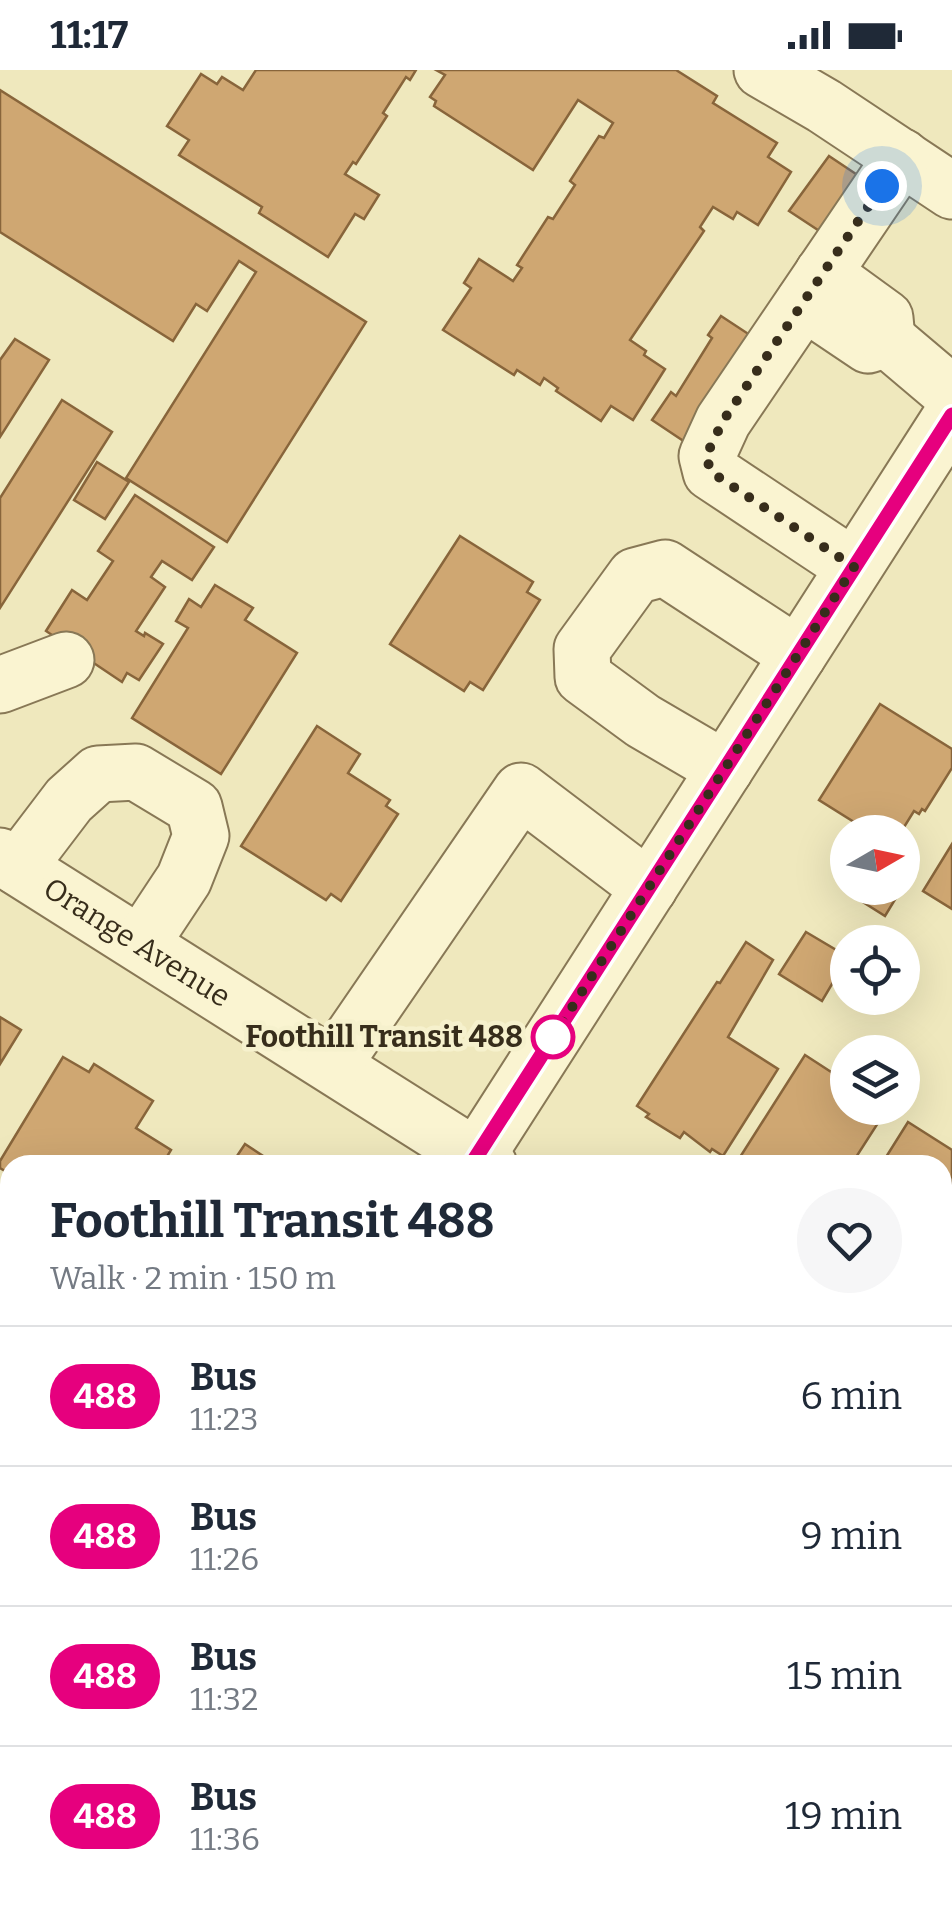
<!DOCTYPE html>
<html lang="en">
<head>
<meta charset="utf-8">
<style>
	:root { --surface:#fff; --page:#f6f6f7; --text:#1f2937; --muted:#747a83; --line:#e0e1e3 }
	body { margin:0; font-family:Bitter,serif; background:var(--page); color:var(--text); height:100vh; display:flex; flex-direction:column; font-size:38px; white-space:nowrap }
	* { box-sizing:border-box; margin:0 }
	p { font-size:32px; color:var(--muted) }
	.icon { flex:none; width:55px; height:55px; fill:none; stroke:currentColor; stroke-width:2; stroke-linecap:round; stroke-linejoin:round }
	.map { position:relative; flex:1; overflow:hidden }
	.side { position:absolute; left:0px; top:1085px; width:952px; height:750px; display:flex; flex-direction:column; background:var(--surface); border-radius:30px 30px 0 0; box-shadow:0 10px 40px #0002 }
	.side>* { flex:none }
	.badge { padding:0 20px; border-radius:32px; font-size:35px; line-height:65px }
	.needle { width:65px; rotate:81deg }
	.controls { position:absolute; left:830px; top:745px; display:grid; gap:20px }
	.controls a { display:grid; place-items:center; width:90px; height:90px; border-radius:50%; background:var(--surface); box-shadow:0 10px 40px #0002; font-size:50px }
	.you { position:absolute; width:50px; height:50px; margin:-25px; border:8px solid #fff; border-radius:50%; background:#1a73e8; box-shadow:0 0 0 15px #1a73e833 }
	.map>.badge { position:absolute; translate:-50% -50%; box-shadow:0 0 0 5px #fff }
	.round { display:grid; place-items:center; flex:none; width:105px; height:105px; border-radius:52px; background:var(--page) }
	.head { display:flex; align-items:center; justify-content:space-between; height:170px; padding:0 50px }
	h1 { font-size:48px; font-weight:700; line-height:75px }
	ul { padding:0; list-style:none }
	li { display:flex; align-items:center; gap:30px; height:140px; padding:0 50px; border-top:2px solid var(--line) }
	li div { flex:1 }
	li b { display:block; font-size:38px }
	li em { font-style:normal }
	li .badge { min-width:110px; font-weight:700; text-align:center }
	.status { display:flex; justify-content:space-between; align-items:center; height:70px; padding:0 50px; background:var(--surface); direction:ltr }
	.status svg { height:28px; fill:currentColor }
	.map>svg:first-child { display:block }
</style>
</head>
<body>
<div class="status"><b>11:17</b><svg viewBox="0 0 49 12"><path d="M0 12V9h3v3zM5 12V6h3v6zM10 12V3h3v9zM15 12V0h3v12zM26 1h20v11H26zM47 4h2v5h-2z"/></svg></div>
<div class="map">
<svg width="952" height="1835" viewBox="0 0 952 1835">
	<rect width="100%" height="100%" fill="#efe8bd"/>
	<g fill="#cfa772" stroke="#88653b" stroke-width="2.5">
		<polygon points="256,0 416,0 410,10 406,7 383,43 387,46 356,94 353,92 345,104 379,125 364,149 355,144 328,187 259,143 262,137 179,85 189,70 167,56 201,4 217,14 222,7 243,20"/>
		<polygon points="436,0 676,0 717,26 713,33 777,73 768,87 791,102 758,155 737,142 733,149 713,137 700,157 704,161 630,270 646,281 644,285 665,299 633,350 611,336 601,351 556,321 558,318 544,308 540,315 517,300 514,305 443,260 471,218 464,213 479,189 513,211 522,198 517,195 548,147 553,149 575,115 570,111 599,66 604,68 613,53 578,30 533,100 434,36 436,31 430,27 445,5"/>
		<polygon points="0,20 366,252 227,472 126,408 256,202 239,191 207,241 196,234 173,271 0,162"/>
		<polygon points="829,86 859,106 821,162 789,141"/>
		<polygon points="721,246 753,267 685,372 652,350 671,322 676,326 712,268 708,265"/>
		<polygon points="15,269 49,290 0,367 0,290"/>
		<polygon points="62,330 112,362 0,538 0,428"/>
		<polygon points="97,392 129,412 105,449 74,430"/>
		<polygon points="135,425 214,477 192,510 162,491 151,507 165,517 136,561 144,566 145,563 163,574 139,610 127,603 122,612 46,561 72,520 87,530 113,491 98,481"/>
		<polygon points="460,466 533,512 527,522 540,530 483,620 470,612 464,621 390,574"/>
		<polygon points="215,515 253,538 245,550 297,583 221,704 132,648 188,558 176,551 189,529 201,537"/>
		<polygon points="880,634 952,679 952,698 925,741 922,739 919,744 914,741 901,762 897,759 895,762 870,762 819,730"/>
		<polygon points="317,656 360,684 348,703 390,730 386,736 398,744 341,831 331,824 326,830 241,776"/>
		<polygon points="952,774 952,839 923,821"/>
		<polygon points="849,818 902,818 885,846 847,822"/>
		<polygon points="806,862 848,887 822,931 779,904"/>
		<polygon points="746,872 773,890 728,967 778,999 723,1086 712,1079 710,1082 684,1062 680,1068 646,1047 649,1044 637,1036 717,912 720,913"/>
		<polygon points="0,947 21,960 0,994"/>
		<polygon points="805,985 848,1013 848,1038 887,1039 851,1095 735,1095"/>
		<polygon points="63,987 89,1002 94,994 153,1031 136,1058 171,1080 162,1095 10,1095 10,1104 0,1098 0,1091"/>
		<polygon points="908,1052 952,1080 952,1166 949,1170 952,1172 952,1190 942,1205 942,1095 881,1095"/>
		<polygon points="245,1074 277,1095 231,1095"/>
		<polygon points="952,1211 952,1244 942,1238 942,1226"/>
		<polygon points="0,1253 10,1260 10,1330 0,1346"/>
		<polygon points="10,1404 10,1435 0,1429 0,1420"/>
		<polygon points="951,1782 952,1835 916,1835 923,1825 942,1825 942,1795"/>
		<polygon points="235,1825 261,1825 277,1835 228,1835"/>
		<polygon points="452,1825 557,1825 573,1835 451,1835 448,1833"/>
	</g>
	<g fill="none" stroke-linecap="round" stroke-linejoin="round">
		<g stroke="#887856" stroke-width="59">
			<g id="minor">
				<polyline points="762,0 824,36 952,121"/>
				<polyline points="804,232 868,275 887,269 885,248 823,203"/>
				<polyline points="887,269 952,324"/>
				<polyline points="854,497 711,402 707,386 723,351 902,87"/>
				<polyline points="0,615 66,590"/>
				<polyline points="725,699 643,651 583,607 582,579 635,506 665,498 798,585"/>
				<path id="s1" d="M 0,786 L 489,1095"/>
				<polyline points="18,797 69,730 98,704 136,702 194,737 201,766 184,809 141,874"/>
				<polyline points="333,995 521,721 649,818"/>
				<polyline points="471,1095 952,345"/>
				<polyline points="942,1385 952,1391"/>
				<polyline points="0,1557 10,1563"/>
				<polyline points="942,1597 952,1582"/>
				<polyline points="13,1835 19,1825"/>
				<polyline points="788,1835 795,1825"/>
			</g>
		</g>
		<use href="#minor" stroke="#faf4d1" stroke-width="55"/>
	</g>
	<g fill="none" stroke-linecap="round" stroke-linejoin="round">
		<g stroke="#fff" stroke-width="22">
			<polyline id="line" points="471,1095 952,345"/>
		</g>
		<use href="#line" stroke="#e6007e" stroke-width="15"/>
		<polyline stroke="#372d1b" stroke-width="10" stroke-dasharray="0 18" points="553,967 854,497 711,402 706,386 723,351 882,116"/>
	</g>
	<circle fill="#fff" stroke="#e6007e" stroke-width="5" cx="553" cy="967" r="20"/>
	<g text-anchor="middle" stroke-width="9" stroke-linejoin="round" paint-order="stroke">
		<g font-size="30" fill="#372d1b" stroke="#f6f1cd">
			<text dy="10" stroke="none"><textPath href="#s1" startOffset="162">Orange Avenue</textPath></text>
		</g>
		<g font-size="30" font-weight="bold" fill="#372d1b" stroke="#f6f1cd" text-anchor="end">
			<text x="523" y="977">Foothill Transit 488</text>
		</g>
	</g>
</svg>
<div class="controls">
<a><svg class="needle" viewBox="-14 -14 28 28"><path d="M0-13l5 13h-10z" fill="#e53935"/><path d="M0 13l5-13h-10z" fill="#747a83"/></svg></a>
<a><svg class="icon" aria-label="locate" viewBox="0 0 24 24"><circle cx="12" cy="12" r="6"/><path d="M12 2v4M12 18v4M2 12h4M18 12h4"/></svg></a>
<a><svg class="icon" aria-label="layers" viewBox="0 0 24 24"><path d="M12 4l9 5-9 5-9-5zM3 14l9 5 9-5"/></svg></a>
</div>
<div class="you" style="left:882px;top:116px"></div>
<section class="side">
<div class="head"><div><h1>Foothill Transit 488</h1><p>Walk · 2 min · 150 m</p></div><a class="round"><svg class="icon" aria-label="heart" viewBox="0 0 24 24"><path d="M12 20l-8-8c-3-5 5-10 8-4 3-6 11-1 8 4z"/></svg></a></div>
<ul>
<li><span class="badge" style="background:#e6007e;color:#fff">488</span><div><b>Bus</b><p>11:23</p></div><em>6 min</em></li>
<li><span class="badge" style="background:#e6007e;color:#fff">488</span><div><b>Bus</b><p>11:26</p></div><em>9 min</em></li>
<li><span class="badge" style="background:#e6007e;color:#fff">488</span><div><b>Bus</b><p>11:32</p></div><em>15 min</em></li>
<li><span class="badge" style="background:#e6007e;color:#fff">488</span><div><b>Bus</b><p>11:36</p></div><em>19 min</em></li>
</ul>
</section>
</div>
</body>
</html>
